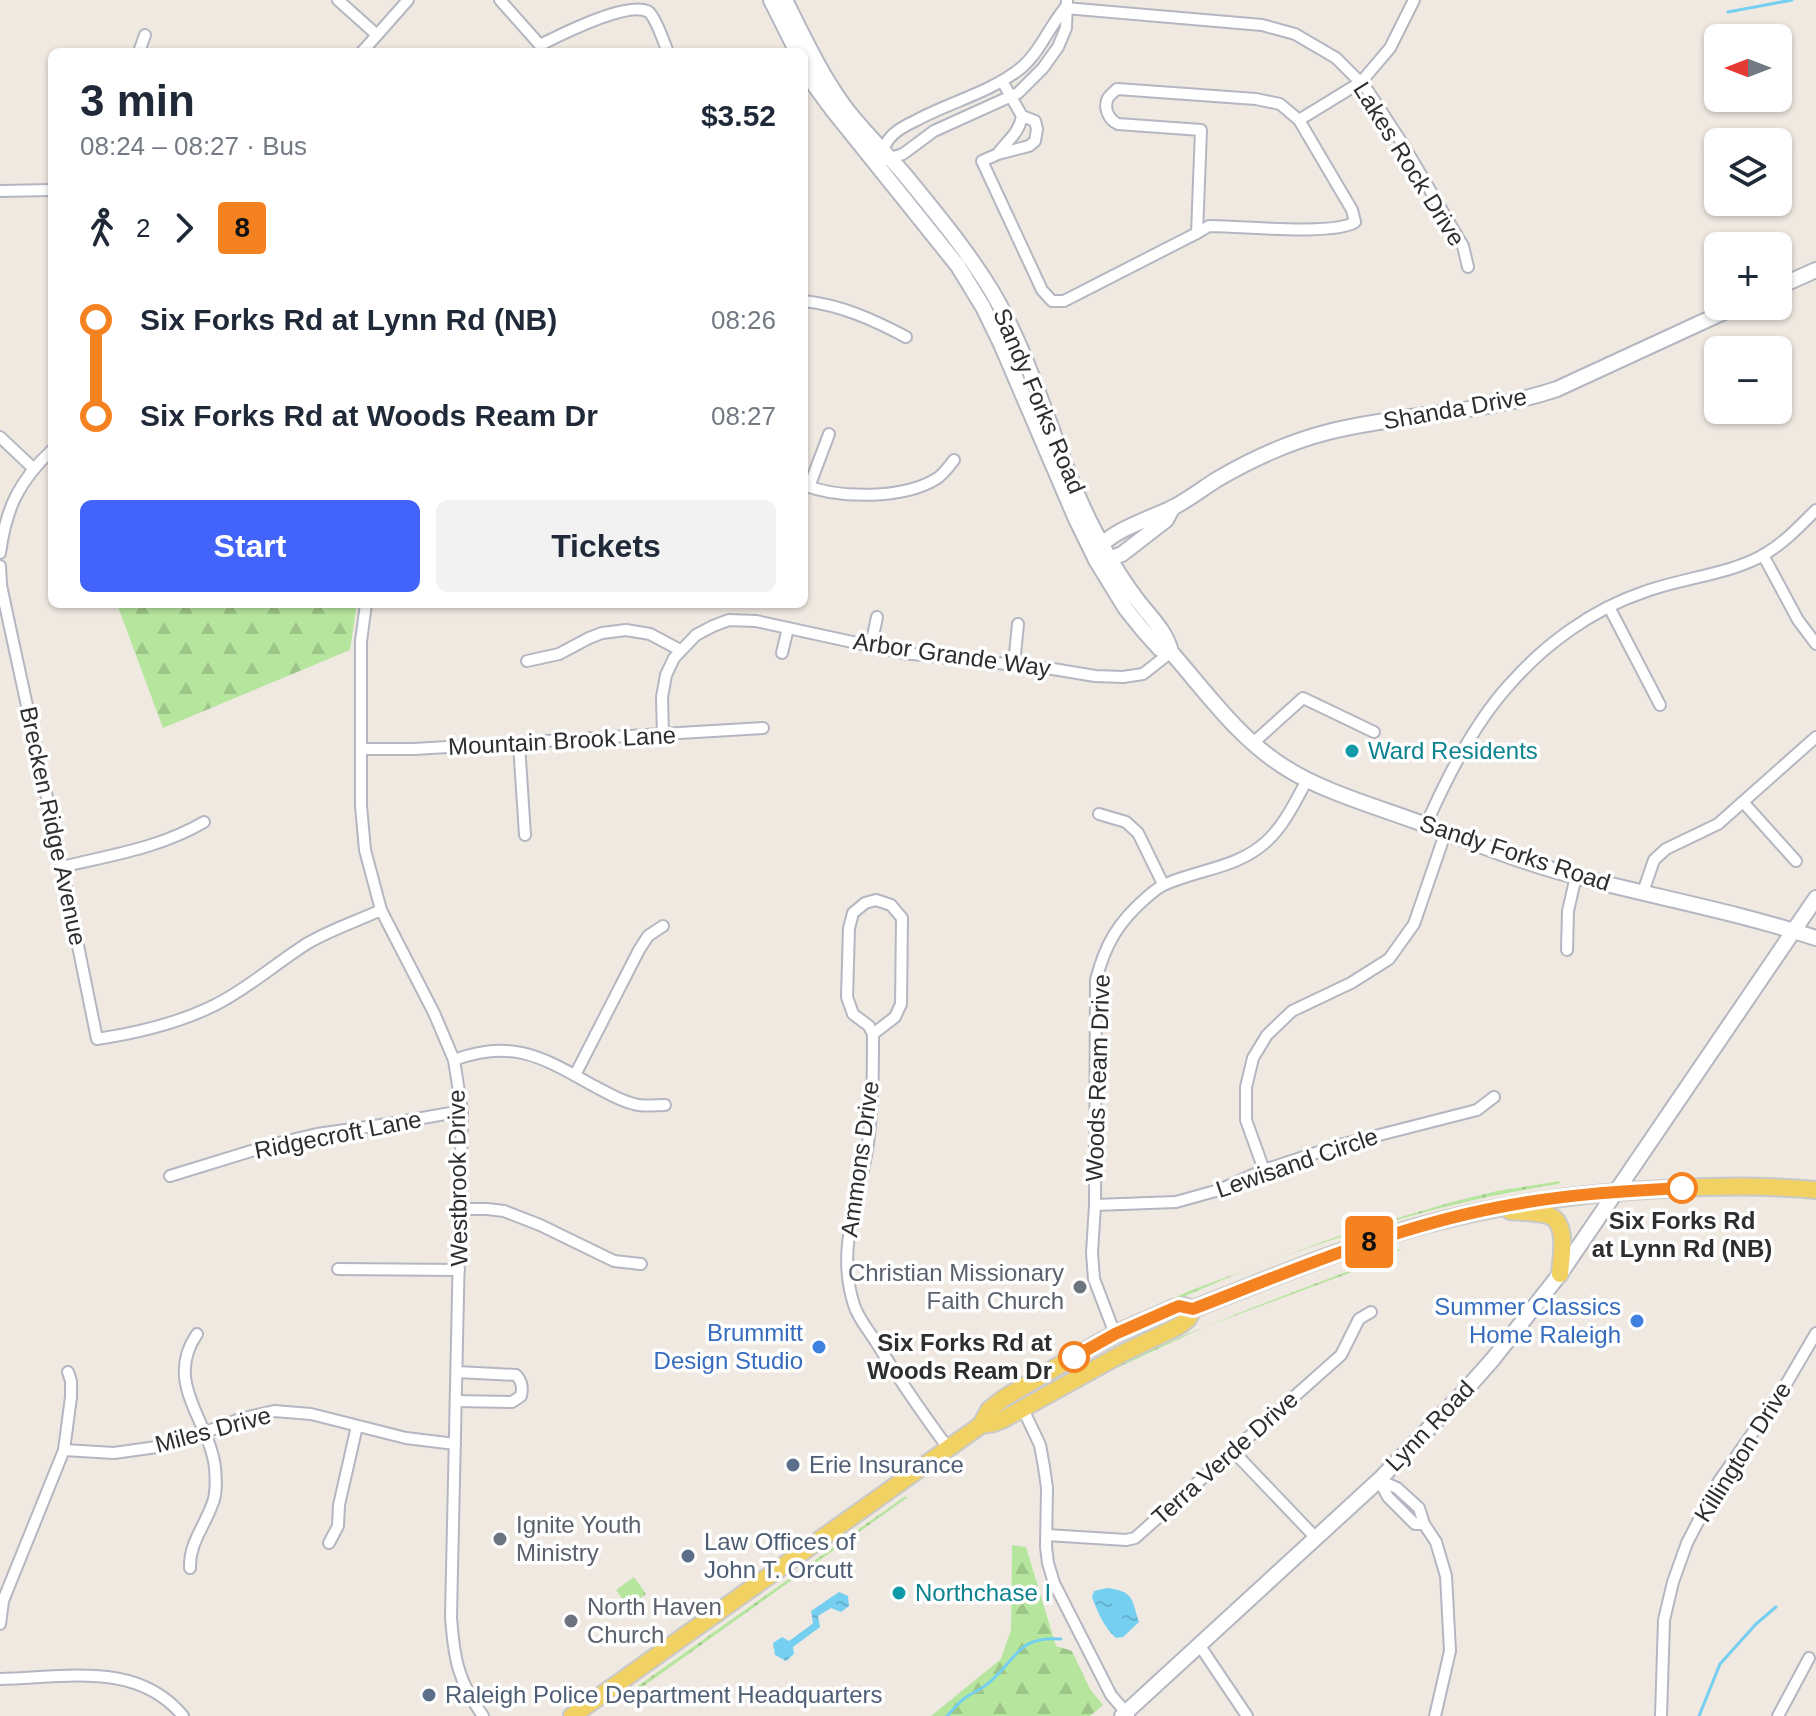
<!DOCTYPE html>
<html lang="en">
<head>
<meta charset="utf-8">
<style>
	:root { --surface:#fff; --page:#f2f2f3; --text:#1f2937; --muted:#747a83; --accent:#4264fb }
	body { margin:0; font-family:Arial,sans-serif; background:var(--page); color:var(--text); height:100vh; display:flex; flex-direction:column; font-size:30px; white-space:nowrap }
	* { box-sizing:border-box; margin:0 }
	p { font-size:26px; color:var(--muted) }
	.icon { flex:none; width:44px; height:44px; fill:none; stroke:currentColor; stroke-width:2; stroke-linecap:round; stroke-linejoin:round }
	.map { position:relative; flex:1; overflow:hidden }
	.panel { position:absolute; left:48px; top:48px; width:760px; height:560px; display:flex; flex-direction:column; background:var(--surface); border-radius:12px; box-shadow:0 2px 6px #0004 }
	.panel>* { flex:none }
	.badge { padding:0 16px; border-radius:6px; font-size:28px; line-height:52px }
	.needle { width:52px; rotate:270deg }
	.buttons { position:absolute; left:1704px; top:24px; display:grid; gap:16px }
	.buttons a { display:grid; place-items:center; width:88px; height:88px; border-radius:12px; background:var(--surface); box-shadow:0 2px 6px #0004; font-size:40px }
	.map>.badge { position:absolute; translate:-50% -50%; box-shadow:0 0 0 4px #fff }
	.legs { display:flex; align-items:center; gap:12px; height:88px; padding:0 32px; font-size:26px }
	.legs p { margin-inline-start:auto }
	.head { display:flex; align-items:center; justify-content:space-between; height:136px; padding:0 32px }
	h1 { font-size:44px; font-weight:700; line-height:60px }
	.action { display:flex; gap:16px; margin-top:auto; padding:16px 32px }
	.action a { flex:1; height:92px; border-radius:12px; background:var(--accent); color:#fff; font-size:32px; font-weight:700; line-height:92px; text-align:center }
	.action a+a { background:var(--page); color:var(--text) }
	ul { padding:0 32px; list-style:none }
	li { display:flex; align-items:center; gap:28px; height:96px; font-size:30px }
	li i { display:grid; place-items:center; width:12px; height:100%; margin:0 10px; background:currentColor }
	li i::after { content:''; width:20px; height:20px; margin:-10px; border:6px solid; border-radius:50%; background:var(--surface) }
	li p { margin-inline-start:auto }
	li:first-child i { background:linear-gradient(#0000 50%,currentColor 0) }
	li:last-child i { background:linear-gradient(currentColor 50%,#0000 0) }
	.map>svg:first-child { display:block }
</style>
</head>
<body>
<div class="map">
<svg width="1816" height="1716" viewBox="0 0 1816 1716">
	<defs>
		<pattern id="grass-dots" width="8" height="8" patternUnits="userSpaceOnUse" patternTransform="scale(2)"><rect width="8" height="8" fill="#b6e59e"/><path d="M2 2h.1M6 6h.1" fill="none" stroke="#9dc588" stroke-width="1.8" stroke-linecap="round"/></pattern>
		<pattern id="forest-firs" width="22" height="20" patternUnits="userSpaceOnUse" patternTransform="scale(2)"><rect width="22" height="20" fill="#b6e59e"/><path d="M5 1l3.5 6h-7zM16 11l3.5 6h-7z" fill="#9dc588"/></pattern>
		<pattern id="park-crowns" width="20" height="18" patternUnits="userSpaceOnUse" patternTransform="scale(2)"><rect width="20" height="18" fill="#b6e59e"/><path d="M2 6a3 3 0 1 1 6 0M12 15a3 3 0 1 1 6 0" fill="none" stroke="#9dc588"/></pattern>
		<pattern id="water-ripples" width="26" height="14" patternUnits="userSpaceOnUse" patternTransform="scale(2)"><rect width="26" height="14" fill="#75cff0"/><path d="M2 4q2-2 4 0t4 0M15 11q2-2 4 0t4 0" fill="none" stroke="#66b2ce"/></pattern>
	</defs>
	<rect width="100%" height="100%" fill="#efe9e1"/>
	<g fill="url(#grass-dots)">
		<path d="M 1560,1181 L 1559,1184 C 1451,1200 1348,1232 1246,1270 C 1220,1281 1194,1292 1167,1304 C 1154,1309 1141,1316 1128,1320 L 1189,1291 L 1350,1232 L 1452,1202 L 1497,1191 Z"/>
		<path d="M 1396,1249 L 1402,1250 L 1387,1254 L 1368,1266 L 1207,1326 L 1104,1374 L 1042,1409 C 1068,1389 1098,1376 1128,1361 C 1205,1324 1287,1295 1367,1264 L 1382,1254 Z"/>
		<polygon points="904,1497 908,1497 627,1698 628,1694 638,1686"/>
	</g>
	<g fill="url(#forest-firs)">
		<polygon points="126,604 357,604 350,650 163,728 118,607"/>
		<polygon points="1012,1545 1026,1547 1056,1646 1072,1651 1090,1689 1103,1705 1090,1716 931,1716 1001,1659 1011,1630"/>
	</g>
	<polygon fill="url(#park-crowns)" points="634,1577 646,1594 628,1607 616,1590"/>
	<g fill="url(#water-ripples)">
		<path d="M 1107,1588 C 1134,1592 1131,1597 1139,1622 L 1123,1637 L 1116,1638 C 1105,1629 1097,1611 1092,1597 L 1094,1591 Z"/>
		<polygon points="839,1592 848,1596 849,1606 841,1612 831,1608 818,1616 820,1627 793,1647 794,1654 786,1661 775,1655 773,1643 782,1637 789,1641 811,1625 813,1623 811,1611"/>
	</g>
	<g fill="none" stroke-linecap="round" stroke-linejoin="round">
		<g stroke="#75cff0" stroke-width="3">
			<polyline points="1728,12 1792,0"/>
			<path d="M 947,1716 C 953,1710 958,1703 965,1698 C 973,1692 983,1689 991,1681 C 1018,1657 1018,1636 1061,1639"/>
			<polyline points="1699,1716 1720,1664 1756,1624 1776,1607"/>
		</g>
		<g stroke="#b4b7c1" stroke-width="14">
			<g id="street">
				<polyline points="338,0 377,35"/>
				<polyline points="500,0 540,45 543,52"/>
				<polyline points="1065,8 1262,25 1295,34 1336,58 1366,88 1404,146 1463,246 1468,267"/>
				<path d="M 540,45 C 562,34 629,0 649,12 C 657,20 663,41 668,52"/>
				<polyline points="139,52 145,35"/>
				<polyline points="362,52 408,0"/>
				<path d="M 1002,81 L 1022,116 L 1035,121 L 1037,129 L 1035,141 L 1029,146 L 998,154 L 982,161 L 1042,290 L 1052,301 L 1064,301 L 1197,233 L 1201,130 L 1118,124 C 1109,120 1103,108 1108,98 C 1109,96 1116,90 1117,89 L 1256,99 L 1280,104 L 1299,120 L 1361,82 L 1390,48 L 1414,0"/>
				<path d="M 999,152 C 1009,139 1019,133 1022,116"/>
				<path d="M 880,155 C 883,150 886,143 889,139 C 895,131 906,125 915,121 C 949,102 990,93 1021,68 C 1040,52 1049,27 1065,8"/>
				<polyline points="885,160 903,154 934,131 1018,93 1043,68 1058,47 1066,28 1067,0"/>
				<polyline points="0,191 52,190"/>
				<path d="M 1197,233 L 1209,226 C 1239,226 1334,236 1355,222 L 1352,210 L 1299,120"/>
				<path d="M 804,301 C 841,305 874,320 906,337"/>
				<polyline points="0,437 33,468"/>
				<path d="M 804,485 C 840,499 903,499 936,479 C 943,475 949,466 954,460"/>
				<polyline points="809,487 829,434"/>
				<path d="M 0,553 C 6,508 19,481 52,450"/>
				<polyline points="1763,555 1798,620 1816,644"/>
				<path d="M 0,566 L 1,585 L 6,609 L 62,867 L 97,1039 C 137,1033 179,1023 215,1005 C 249,988 276,963 308,943 C 330,930 357,921 381,910"/>
				<path d="M 366,604 L 361,641 L 361,806 L 365,850 L 381,910 L 434,1013 L 454,1060 L 462,1111 L 451,1617 C 454,1659 458,1681 483,1716"/>
				<polyline points="1609,607 1660,705"/>
				<polyline points="871,645 877,617"/>
				<polyline points="782,653 788,628"/>
				<polyline points="527,661 559,654 589,638 602,633 626,630 650,634 680,650"/>
				<polyline points="1014,664 1018,624"/>
				<polyline points="663,735 662,697 666,675 674,658 696,635 713,626 729,620 756,621 903,653 1053,669 1095,676 1123,677 1143,674 1171,652"/>
				<polyline points="1253,743 1303,698 1374,732"/>
				<polyline points="519,744 525,835"/>
				<polyline points="361,749 414,749 763,728"/>
				<polyline points="1743,802 1796,861"/>
				<polyline points="1099,814 1126,822 1138,833 1163,884"/>
				<path d="M 1426,825 C 1446,779 1476,721 1510,684 C 1545,644 1593,609 1644,592 C 1681,578 1732,574 1765,554 C 1785,542 1800,526 1816,510"/>
				<path d="M 62,867 C 111,855 160,848 204,822"/>
				<polyline points="1643,892 1654,860 1666,849 1718,824 1816,737"/>
				<polyline points="1567,950 1568,911 1576,876"/>
				<path d="M 873,1034 L 895,1017 L 901,1004 L 902,918 L 891,905 L 876,900 L 865,903 L 853,913 L 849,928 L 847,997 L 853,1014 L 869,1026 L 873,1034 C 873,1073 873,1111 867,1150 C 858,1203 836,1250 854,1305 C 858,1318 869,1331 876,1342 C 898,1378 923,1414 948,1448"/>
				<path d="M 454,1060 C 513,1038 544,1058 594,1086 C 606,1092 620,1101 634,1104 C 643,1107 655,1105 665,1105"/>
				<polyline points="575,1075 639,950 648,936 663,926"/>
				<polyline points="1264,1170 1246,1120 1246,1087 1253,1058 1267,1035 1292,1011 1351,983 1389,959 1414,924 1446,831"/>
				<polyline points="170,1176 274,1144 317,1134 388,1124 462,1111"/>
				<polyline points="1095,1205 1176,1202 1219,1190 1264,1170 1340,1145 1477,1110 1494,1097"/>
				<polyline points="460,1209 487,1209 504,1211 540,1225 614,1261 641,1264"/>
				<polyline points="338,1269 459,1270"/>
				<path d="M 1115,1334 L 1094,1279 L 1092,1253 L 1095,1205 L 1096,980 C 1105,945 1118,922 1146,898 C 1152,893 1159,886 1166,884 C 1200,869 1238,868 1267,841 C 1285,824 1295,802 1307,780"/>
				<path d="M 456,1401 L 512,1402 L 521,1396 C 523,1387 522,1381 516,1375 L 457,1372"/>
				<polyline points="1022,1407 1040,1445 1044,1467 1047,1488 1046,1547 1048,1563 1054,1583 1111,1695 1129,1716"/>
				<polyline points="64,1450 114,1453 171,1445 240,1419 274,1411 311,1414 406,1438 455,1444"/>
				<polyline points="1232,1450 1316,1538"/>
				<polyline points="1379,1480 1397,1488 1419,1508 1424,1524 1436,1542 1446,1576 1450,1651 1435,1716"/>
				<polyline points="1379,1480 1388,1497 1415,1524 1424,1524"/>
				<polyline points="1047,1535 1126,1540 1135,1538 1341,1355 1359,1319 1371,1312"/>
				<polyline points="329,1543 338,1526 339,1505 357,1426"/>
				<path d="M 190,1568 C 189,1544 204,1527 212,1505 C 217,1494 216,1480 215,1468 C 210,1421 163,1383 197,1334"/>
				<polyline points="0,1624 3,1601 64,1450 71,1397 71,1381 68,1372"/>
				<polyline points="1200,1646 1247,1716"/>
				<path d="M 0,1679 C 63,1678 137,1660 183,1716"/>
				<polyline points="1661,1716 1664,1620 1673,1582 1687,1543 1719,1481 1782,1391 1816,1333"/>
				<polyline points="1778,1716 1809,1658"/>
			</g>
		</g>
		<g stroke="#b4b7c1" stroke-width="18">
			<g id="secondary">
				<polyline points="771,0 797,52"/>
				<path d="M 785,0 C 803,36 820,73 844,106 C 862,130 884,151 904,174 C 935,212 966,249 991,290 C 1036,365 1054,453 1094,530 C 1106,553 1119,576 1135,597 C 1148,615 1166,630 1171,652 C 1207,693 1239,739 1286,768 C 1322,791 1374,806 1415,821 C 1468,840 1520,862 1575,876 C 1655,897 1737,912 1816,938"/>
				<polyline points="804,65 815,86 832,109 958,266 983,307 1001,344 1076,519 1096,560 1126,609 1142,629 1160,649 1171,652"/>
				<polyline points="1778,287 1816,270"/>
				<path d="M 1173,507 L 1166,520 L 1122,554 L 1110,559 L 1096,560 C 1098,554 1100,547 1104,543 C 1117,529 1156,516 1174,507 C 1189,499 1202,489 1216,480 C 1250,460 1289,442 1328,432 C 1403,413 1483,414 1557,389 L 1737,306"/>
				<polyline points="1122,1716 1379,1480 1462,1394 1493,1359 1560,1274 1816,898"/>
			</g>
		</g>
		<g stroke="#c9c9c9" stroke-width="20">
			<g id="primary">
				<path d="M 1510,1211 C 1522,1212 1537,1212 1548,1215 C 1569,1222 1561,1257 1560,1274"/>
				<path d="M 981,1425 L 989,1410 L 1004,1398 L 1070,1359 L 1115,1334 L 1174,1308 L 1184,1306 L 1193,1309 C 1267,1280 1340,1249 1416,1227 C 1499,1204 1578,1193 1663,1189 C 1714,1186 1765,1185 1816,1190"/>
				<polyline points="572,1716 981,1425 994,1423 1002,1420 1125,1352 1179,1326 1188,1319 1193,1309"/>
			</g>
		</g>
		<use href="#street" stroke="#fff" stroke-width="10"/>
		<use href="#secondary" stroke="#fff" stroke-width="14"/>
		<use href="#primary" stroke="#f2d163" stroke-width="16"/>
	</g>
	<g fill="none" stroke-linecap="round" stroke-linejoin="round">
		<g stroke="#fff" stroke-width="18">
			<path id="line-1" d="M 1074,1357 L 1115,1334 L 1174,1308 L 1179,1306 L 1193,1309 C 1293,1270 1394,1227 1500,1207 C 1560,1195 1621,1191 1682,1188"/>
		</g>
		<use href="#line-1" stroke="#f58220" stroke-width="12"/>
	</g>
	<g fill="#0f9aa8" stroke="#fff" stroke-width="3">
		<circle cx="1352" cy="751" r="8"/>
		<circle cx="899" cy="1593" r="8"/>
	</g>
	<g fill="#fff" stroke="#f58220" stroke-width="4">
		<circle cx="1682" cy="1188" r="14"/>
		<circle cx="1074" cy="1357" r="14"/>
	</g>
	<g fill="#6b7280" stroke="#fff" stroke-width="3">
		<circle cx="1080" cy="1287" r="8"/>
		<circle cx="500" cy="1539" r="8"/>
		<circle cx="571" cy="1621" r="8"/>
	</g>
	<g fill="#3f7fe0" stroke="#fff" stroke-width="3">
		<circle cx="1637" cy="1321" r="8"/>
		<circle cx="819" cy="1347" r="8"/>
	</g>
	<g fill="#5c6f8a" stroke="#fff" stroke-width="3">
		<circle cx="793" cy="1465" r="8"/>
		<circle cx="688" cy="1556" r="8"/>
		<circle cx="429" cy="1695" r="8"/>
	</g>
	<g text-anchor="middle" stroke-width="7" stroke-linejoin="round" paint-order="stroke">
		<g font-size="24" fill="#2e2e2e" stroke="#fff">
			<text transform="translate(1409 164) rotate(58)" y="8">Lakes Rock Drive</text>
			<text transform="translate(1039 401) rotate(67)" y="8">Sandy Forks Road</text>
			<text transform="translate(1455 409) rotate(-10)" y="8">Shanda Drive</text>
			<text transform="translate(952 655) rotate(8)" y="8">Arbor Grande Way</text>
			<text transform="translate(562 741) rotate(-3)" y="8">Mountain Brook Lane</text>
			<text transform="translate(53 826) rotate(78)" y="8">Brecken Ridge Avenue</text>
			<text transform="translate(1515 853) rotate(18)" y="8">Sandy Forks Road</text>
			<text transform="translate(1098 1078) rotate(-88)" y="8">Woods Ream Drive</text>
			<text transform="translate(338 1135) rotate(-11)" y="8">Ridgecroft Lane</text>
			<text transform="translate(860 1159) rotate(-82)" y="8">Ammons Drive</text>
			<text transform="translate(1297 1163) rotate(-19)" y="8">Lewisand Circle</text>
			<text transform="translate(458 1178) rotate(-91)" y="8">Westbrook Drive</text>
			<text transform="translate(1430 1426) rotate(-46)" y="8">Lynn Road</text>
			<text transform="translate(213 1430) rotate(-15)" y="8">Miles Drive</text>
			<text transform="translate(1743 1452) rotate(-58)" y="8">Killington Drive</text>
			<text transform="translate(1225 1458) rotate(-42)" y="8">Terra Verde Drive</text>
		</g>
		<g font-size="24" fill="#0d838f" stroke="#fff" text-anchor="start">
			<text x="1368" y="759">Ward Residents</text>
			<text x="915" y="1601">Northchase I</text>
		</g>
		<g font-size="24" font-weight="bold" fill="#2e2e2e" stroke="#fff">
			<text x="1682" y="1229">Six Forks Rd<tspan x="1682" dy="28">at Lynn Rd (NB)</tspan></text>
			<text x="1052" y="1351" text-anchor="end">Six Forks Rd at<tspan x="1052" dy="28">Woods Ream Dr</tspan></text>
		</g>
		<g font-size="24" fill="#5b616d" stroke="#fff" text-anchor="start">
			<text x="1064" y="1281" text-anchor="end">Christian Missionary<tspan x="1064" dy="28">Faith Church</tspan></text>
			<text x="516" y="1533">Ignite Youth<tspan x="516" dy="28">Ministry</tspan></text>
			<text x="587" y="1615">North Haven<tspan x="587" dy="28">Church</tspan></text>
		</g>
		<g font-size="24" fill="#366cbe" stroke="#fff" text-anchor="end">
			<text x="1621" y="1315">Summer Classics<tspan x="1621" dy="28">Home Raleigh</tspan></text>
			<text x="803" y="1341">Brummitt<tspan x="803" dy="28">Design Studio</tspan></text>
		</g>
		<g font-size="24" fill="#4e5e75" stroke="#fff" text-anchor="start">
			<text x="809" y="1473">Erie Insurance</text>
			<text x="704" y="1550">Law Offices of<tspan x="704" dy="28">John T. Orcutt</tspan></text>
			<text x="445" y="1703">Raleigh Police Department Headquarters</text>
		</g>
	</g>
</svg>
<div class="buttons">
<a><svg class="needle" viewBox="-14 -14 28 28"><path d="M0-13l5 13h-10z" fill="#e53935"/><path d="M0 13l5-13h-10z" fill="#747a83"/></svg></a>
<a><svg class="icon" aria-label="layers" viewBox="0 0 24 24"><path d="M12 4l9 5-9 5-9-5zM3 14l9 5 9-5"/></svg></a>
<a>+</a>
<a>−</a>
</div>
<b class="badge" style="left:1369px;top:1242px;background:#f58220;color:#111">8</b>
<section class="panel">
<div class="head"><div><h1>3 min</h1><p>08:24 – 08:27 · Bus</p></div><b>$3.52</b></div>
<div class="legs"><svg class="icon" aria-label="walk" viewBox="0 0 24 24"><circle cx="13" cy="4" r="2"/><path d="M13 8l-2 6 4 7M11 14l-3 7M7 12l3-4h3l4 4"/></svg>2<svg class="icon" aria-label="forward" viewBox="0 0 24 24"><path d="M9 5l7 7-7 7"/></svg><b class="badge" style="background:#f58220;color:#111">8</b></div>
<ul>
<li><i style="color:#f58220"></i><b>Six Forks Rd at Lynn Rd (NB)</b><p>08:26</p></li>
<li><i style="color:#f58220"></i><b>Six Forks Rd at Woods Ream Dr</b><p>08:27</p></li>
</ul>
<div class="action"><a>Start</a><a>Tickets</a></div>
</section>
</div>
</body>
</html>
